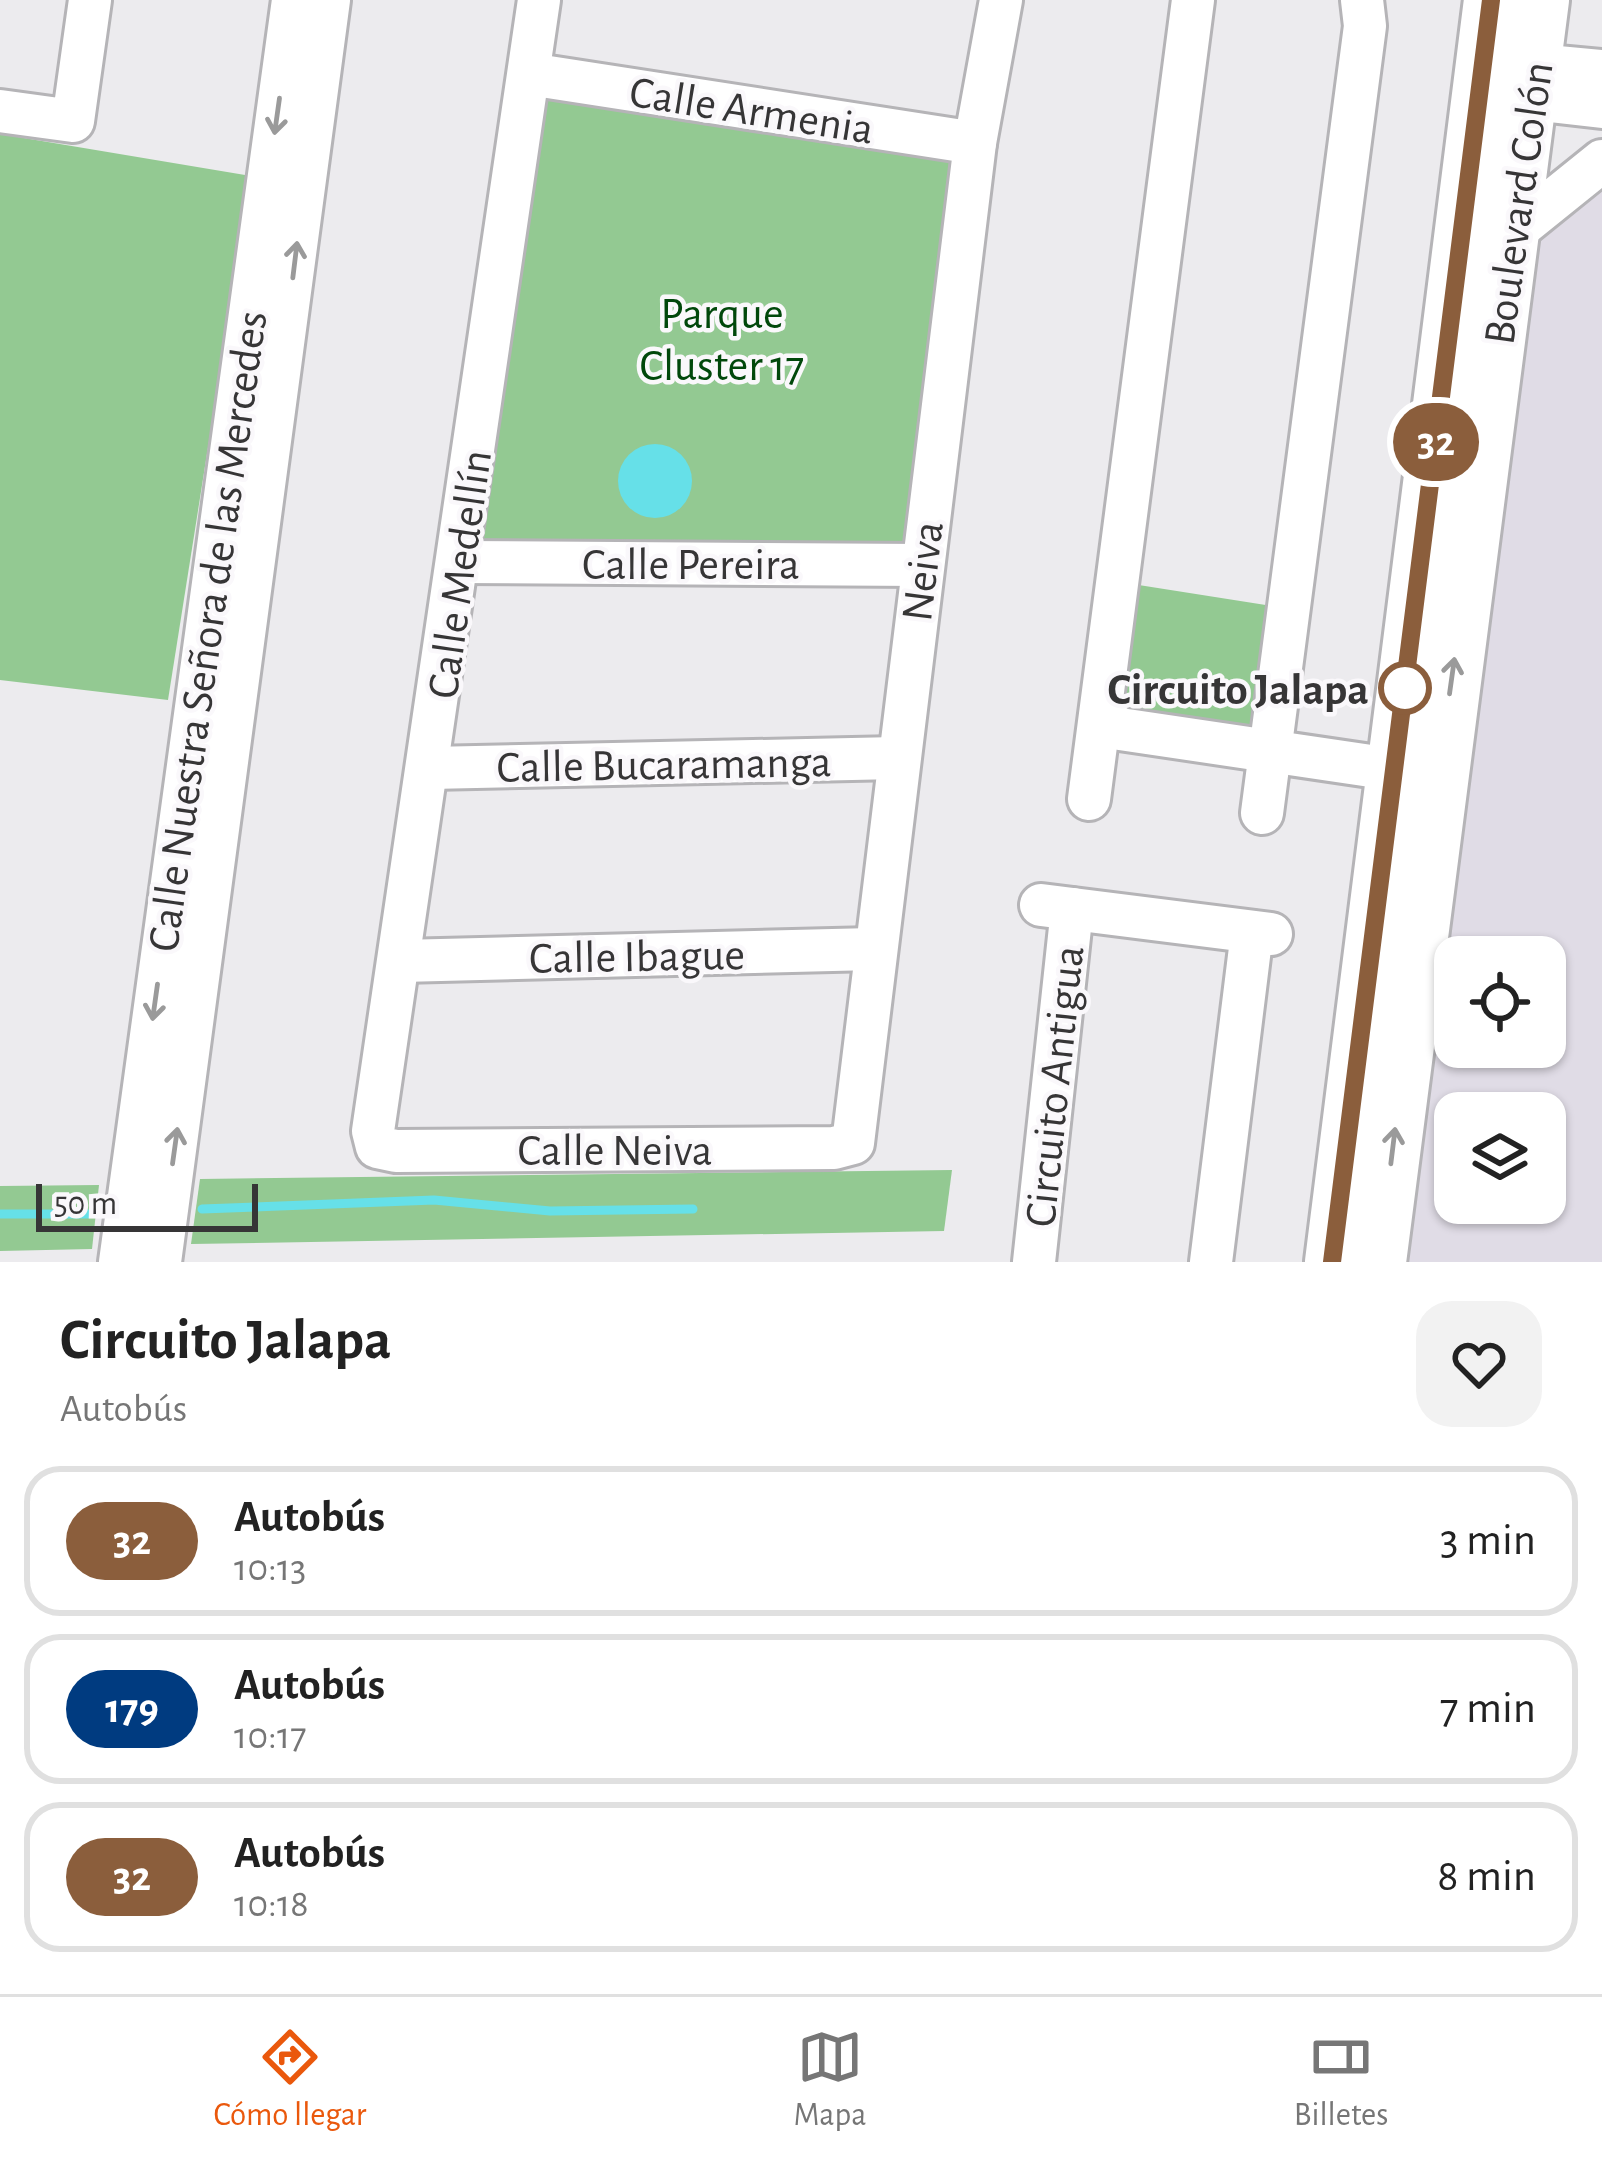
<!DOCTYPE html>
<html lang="es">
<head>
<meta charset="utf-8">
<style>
	:root { --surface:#fff; --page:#f2f2f2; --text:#222; --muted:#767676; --line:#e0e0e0; --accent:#ea580c }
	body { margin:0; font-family:"Alegreya Sans",sans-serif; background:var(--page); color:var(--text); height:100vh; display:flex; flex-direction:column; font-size:45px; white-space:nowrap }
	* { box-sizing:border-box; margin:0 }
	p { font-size:39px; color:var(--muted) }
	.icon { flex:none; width:66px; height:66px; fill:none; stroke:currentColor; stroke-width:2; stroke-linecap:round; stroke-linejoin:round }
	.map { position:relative; height:1262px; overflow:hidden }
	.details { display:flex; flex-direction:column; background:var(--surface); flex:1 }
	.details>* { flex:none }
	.badge { padding:0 24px; border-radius:39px; font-size:42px; line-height:78px }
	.fabs { position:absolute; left:1434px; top:936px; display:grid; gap:24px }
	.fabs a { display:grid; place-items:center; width:132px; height:132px; border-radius:24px; background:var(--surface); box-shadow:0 3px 9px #0004; font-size:60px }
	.scale { position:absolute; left:36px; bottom:30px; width:222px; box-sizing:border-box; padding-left:12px; border:6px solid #363536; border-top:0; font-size:33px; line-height:42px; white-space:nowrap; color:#363536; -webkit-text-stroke:9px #faf8fb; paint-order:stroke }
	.map>.badge { position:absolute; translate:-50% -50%; box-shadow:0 0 0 6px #fff }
	.round { display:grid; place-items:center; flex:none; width:126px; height:126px; border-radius:36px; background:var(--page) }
	.summary { display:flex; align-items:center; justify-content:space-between; height:204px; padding:0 60px }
	h1 { font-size:57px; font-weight:600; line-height:90px }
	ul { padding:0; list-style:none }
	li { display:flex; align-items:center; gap:36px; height:150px; margin:0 24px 18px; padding:0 36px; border:6px solid var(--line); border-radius:36px }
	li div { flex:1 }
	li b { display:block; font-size:45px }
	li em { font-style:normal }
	li .badge { min-width:132px; font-weight:700; text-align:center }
	.menu { display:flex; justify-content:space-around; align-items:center; height:168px; border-top:3px solid var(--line); background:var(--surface); font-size:33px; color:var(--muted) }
	.menu a { display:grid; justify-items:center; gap:6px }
	.menu .current { color:var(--accent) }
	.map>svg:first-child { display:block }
</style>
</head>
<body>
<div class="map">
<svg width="1602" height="1262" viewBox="0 0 1602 1262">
	<rect width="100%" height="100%" fill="#ecebee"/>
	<path fill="#e0dce6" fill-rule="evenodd" d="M 1602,187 L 1602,1262 L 1408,1262 L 1535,240 ZM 1455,957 L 1545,957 L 1545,1047 L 1455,1047 ZM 1455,1113 L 1545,1113 L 1545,1203 L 1455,1203 Z"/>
	<g fill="#93c992">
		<polygon points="536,87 963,153 923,559 461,560"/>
		<polygon points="0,134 251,176 168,700 0,680"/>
		<polygon points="1126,583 1278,607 1256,738 1106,714"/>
		<polygon points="952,1170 944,1231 191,1244 200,1179"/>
		<polygon points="99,1185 92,1249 0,1251 0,1186"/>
	</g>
	<circle fill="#66e0e8" cx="655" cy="481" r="37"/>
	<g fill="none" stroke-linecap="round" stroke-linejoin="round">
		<g stroke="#66e0e8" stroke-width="9">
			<polyline points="202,1209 434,1200 550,1211 693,1209"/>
			<polyline points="0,1214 88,1214"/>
		</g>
		<g stroke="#b5b4b7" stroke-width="48">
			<g id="minor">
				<polyline points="539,0 373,1131 377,1147 396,1151 834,1148 853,1143 975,143 1001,0"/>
				<polyline points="1536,65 1602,71"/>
				<polyline points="529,74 975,143"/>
				<polyline points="1532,99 1602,107"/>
				<polyline points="0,111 73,121 90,0"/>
				<polyline points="1514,232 1602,161"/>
				<polyline points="460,562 922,565"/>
				<polyline points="1101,716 1120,729 1425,774"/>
				<polyline points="430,768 897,758"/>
				<polyline points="1089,799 1193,0"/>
				<polyline points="1262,813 1365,26 1362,0"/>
				<polyline points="1041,905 1271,934"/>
				<polyline points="401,961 873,949"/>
				<polyline points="120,1262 293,0"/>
				<polyline points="160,1262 329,0"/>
				<polyline points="1034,1262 1072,909"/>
				<polyline points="1211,1262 1252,932"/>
			</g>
		</g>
		<g stroke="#b5b4b7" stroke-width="60">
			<g id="major">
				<polyline points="1332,1262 1491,0"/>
				<polyline points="1379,1262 1542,0"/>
			</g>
		</g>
		<use href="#minor" stroke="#fff" stroke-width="42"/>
		<use href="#major" stroke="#fff" stroke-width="54"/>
	</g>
	<defs><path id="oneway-shaft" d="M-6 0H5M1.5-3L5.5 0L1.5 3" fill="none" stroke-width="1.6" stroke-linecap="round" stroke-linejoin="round" transform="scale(3)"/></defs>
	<g stroke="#9a9a9a">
		<use href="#oneway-shaft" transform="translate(277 116) rotate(98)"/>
		<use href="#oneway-shaft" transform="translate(295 260) rotate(-83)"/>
		<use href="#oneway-shaft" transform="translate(1452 676) rotate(-82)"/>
		<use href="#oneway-shaft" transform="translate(155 1002) rotate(98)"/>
		<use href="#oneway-shaft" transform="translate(175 1146) rotate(-82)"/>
		<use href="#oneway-shaft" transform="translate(1393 1146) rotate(-83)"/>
	</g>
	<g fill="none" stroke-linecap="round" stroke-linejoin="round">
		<g stroke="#fff" stroke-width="27">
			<polyline id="line" points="1332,1262 1491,0"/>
		</g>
		<use href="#line" stroke="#8b5e3c" stroke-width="18"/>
	</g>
	<circle fill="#fff" stroke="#8b5e3c" stroke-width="6" cx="1405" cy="688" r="24"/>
	<g text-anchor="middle" stroke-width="9" stroke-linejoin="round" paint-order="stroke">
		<g font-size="45" fill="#363536" stroke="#faf8fb">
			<text transform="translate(752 109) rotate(9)" y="16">Calle Armenia</text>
			<text transform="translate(1517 203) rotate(-82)" y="16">Boulevard Colón</text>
			<text x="691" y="579">Calle Pereira</text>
			<text transform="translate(921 571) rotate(-83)" y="16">Neiva</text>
			<text transform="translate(458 574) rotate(-82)" y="16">Calle Medellín</text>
			<text transform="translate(206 631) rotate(-82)" y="16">Calle Nuestra Señora de las Mercedes</text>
			<text transform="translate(664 763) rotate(-1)" y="16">Calle Bucaramanga</text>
			<text transform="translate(637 955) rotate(-1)" y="16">Calle Ibague</text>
			<text transform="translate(1053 1086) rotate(-84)" y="16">Circuito Antigua</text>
			<text x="615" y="1165">Calle Neiva</text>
		</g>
		<g font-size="45" fill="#01480b" stroke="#faf8fb">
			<text x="722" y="328">Parque<tspan x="722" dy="52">Cluster 17</tspan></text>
		</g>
		<g font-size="45" font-weight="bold" fill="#363536" stroke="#faf8fb" text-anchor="end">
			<text x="1369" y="704">Circuito Jalapa</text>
		</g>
	</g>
</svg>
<div class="fabs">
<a><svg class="icon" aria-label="locate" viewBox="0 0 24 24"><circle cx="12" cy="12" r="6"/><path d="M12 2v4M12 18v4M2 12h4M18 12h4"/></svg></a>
<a><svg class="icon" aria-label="layers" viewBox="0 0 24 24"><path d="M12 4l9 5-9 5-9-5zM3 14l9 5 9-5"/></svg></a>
</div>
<div class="scale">50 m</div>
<b class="badge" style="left:1436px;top:442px;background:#8b5e3c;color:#fff">32</b>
</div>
<section class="details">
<div class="summary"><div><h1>Circuito Jalapa</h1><p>Autobús</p></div><a class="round"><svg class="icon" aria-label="heart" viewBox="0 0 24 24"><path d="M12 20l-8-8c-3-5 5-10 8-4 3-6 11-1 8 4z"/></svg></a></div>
<ul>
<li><span class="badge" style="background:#8b5e3c;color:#fff">32</span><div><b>Autobús</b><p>10:13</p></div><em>3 min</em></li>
<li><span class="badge" style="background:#003b80;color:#fff">179</span><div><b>Autobús</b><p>10:17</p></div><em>7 min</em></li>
<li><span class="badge" style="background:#8b5e3c;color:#fff">32</span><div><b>Autobús</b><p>10:18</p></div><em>8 min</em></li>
</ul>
</section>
<nav class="menu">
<a class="current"><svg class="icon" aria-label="directions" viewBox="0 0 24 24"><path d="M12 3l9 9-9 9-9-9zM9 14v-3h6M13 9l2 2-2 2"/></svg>Cómo llegar</a>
<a><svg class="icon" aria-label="map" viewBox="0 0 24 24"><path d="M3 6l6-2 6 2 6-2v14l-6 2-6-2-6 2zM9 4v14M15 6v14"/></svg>Mapa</a>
<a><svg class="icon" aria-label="tickets" viewBox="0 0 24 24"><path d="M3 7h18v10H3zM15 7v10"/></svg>Billetes</a>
</nav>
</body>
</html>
